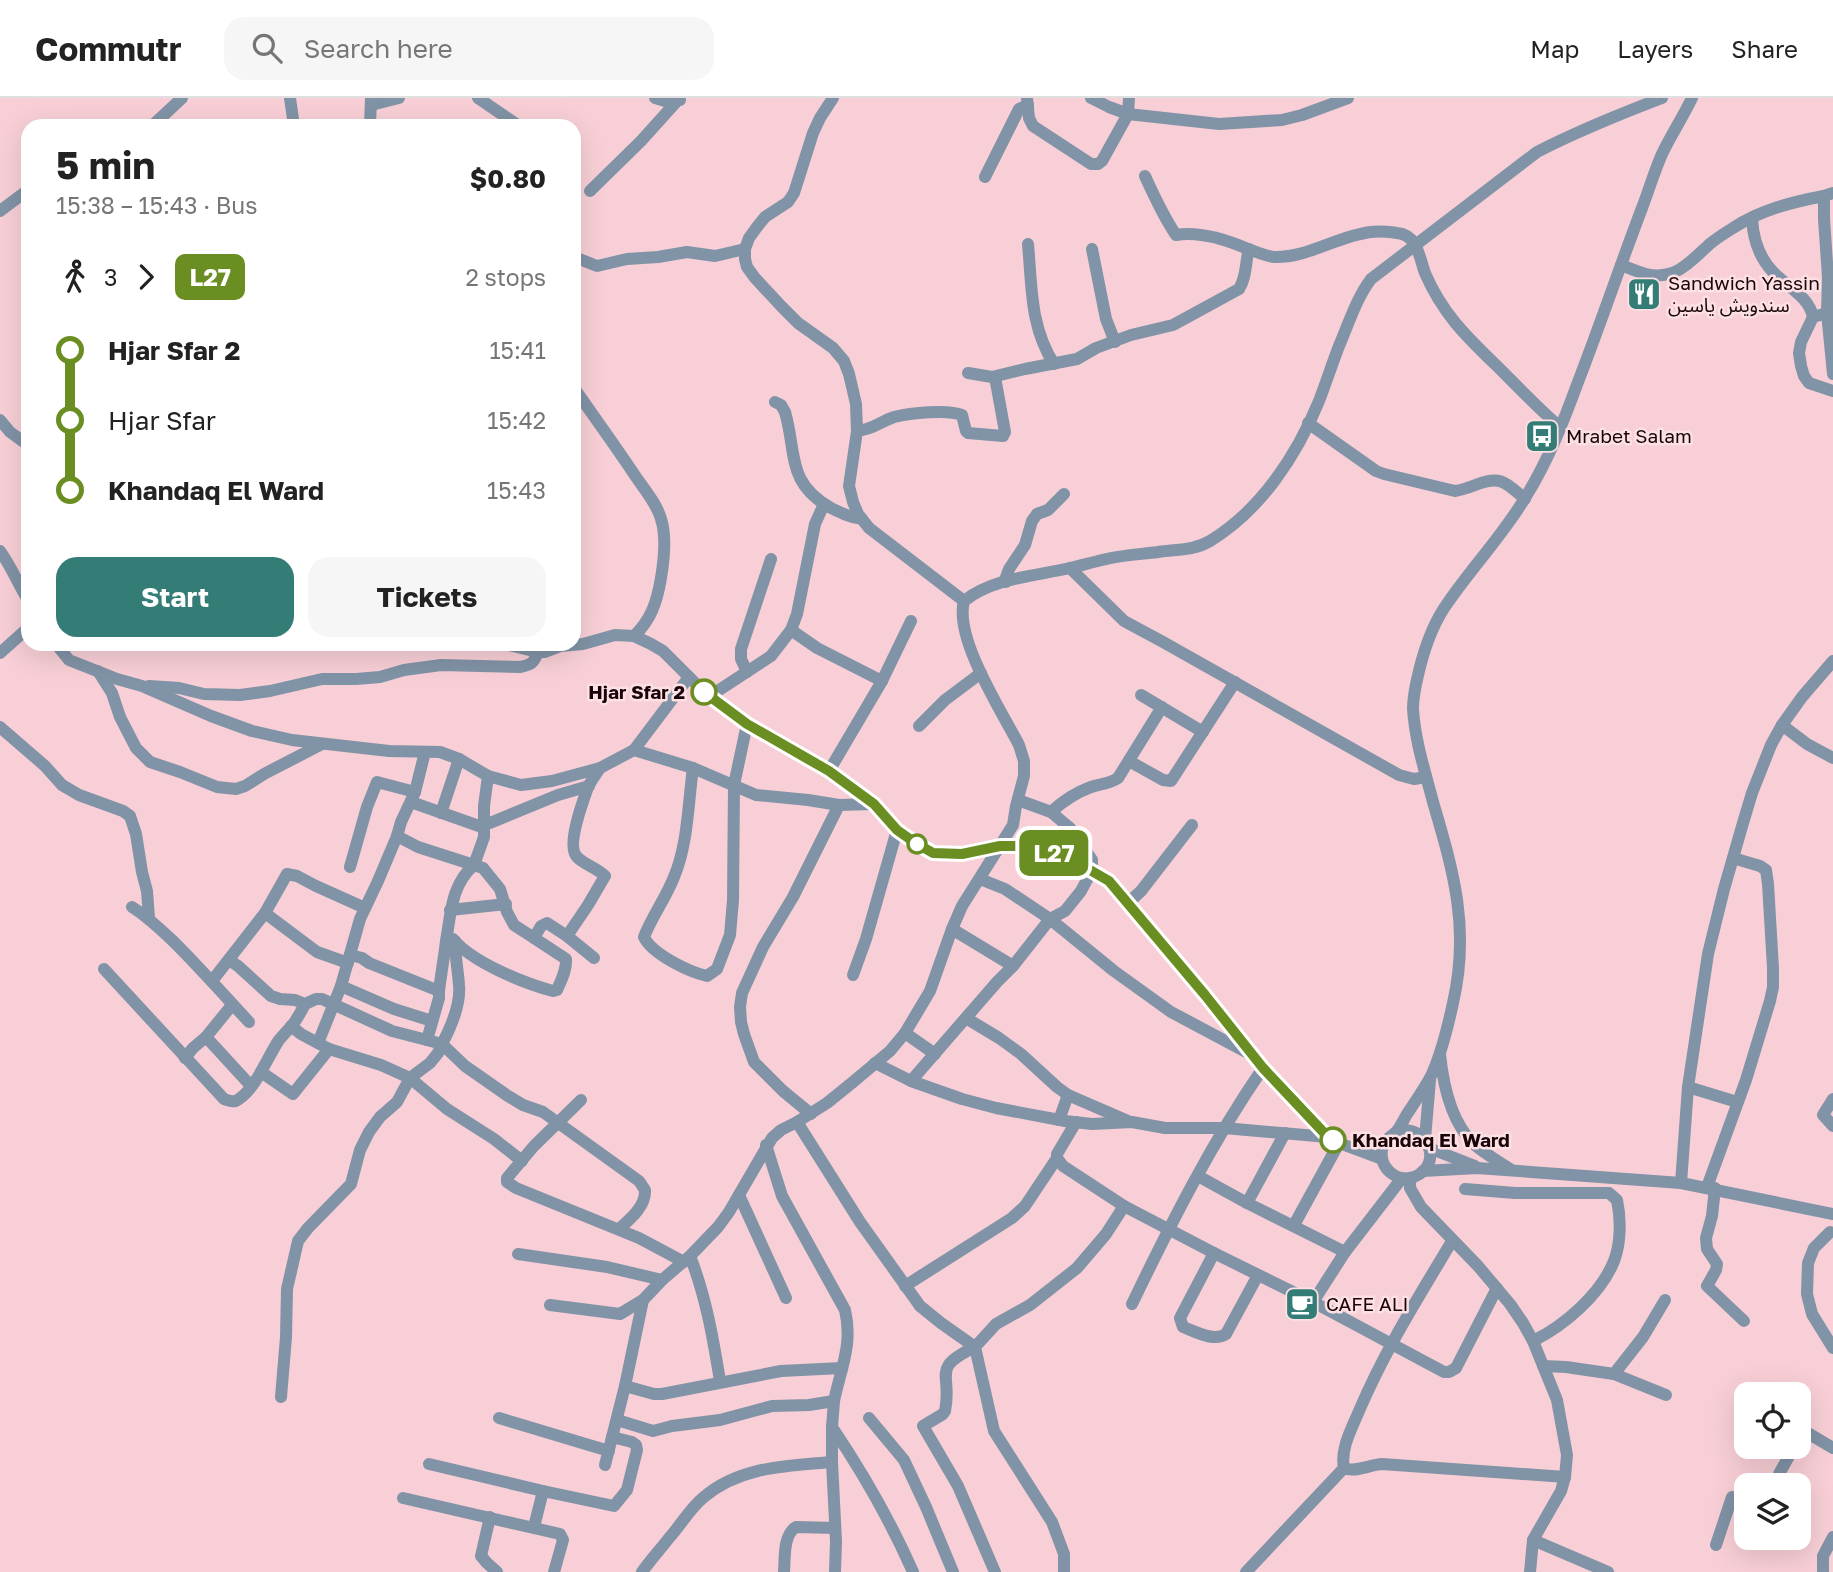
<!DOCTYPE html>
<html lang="en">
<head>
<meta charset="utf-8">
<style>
	:root { --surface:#fff; --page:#f6f6f6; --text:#222; --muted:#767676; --line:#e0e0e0; --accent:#347c76 }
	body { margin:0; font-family:"Golos Text","Noto Sans Arabic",sans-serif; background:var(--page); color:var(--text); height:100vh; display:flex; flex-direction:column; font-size:26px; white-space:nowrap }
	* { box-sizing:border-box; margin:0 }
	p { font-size:23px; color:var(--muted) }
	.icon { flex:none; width:38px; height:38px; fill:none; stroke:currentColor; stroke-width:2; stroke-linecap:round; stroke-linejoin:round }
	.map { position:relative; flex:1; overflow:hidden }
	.side { position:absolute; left:21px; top:21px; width:560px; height:532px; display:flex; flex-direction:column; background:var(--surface); border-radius:21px; box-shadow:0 7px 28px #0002 }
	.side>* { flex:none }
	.badge { padding:0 14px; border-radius:10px; font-size:24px; line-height:46px }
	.tools { position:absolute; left:1734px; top:1284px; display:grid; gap:14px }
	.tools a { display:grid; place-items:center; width:77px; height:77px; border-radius:14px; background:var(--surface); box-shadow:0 7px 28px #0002; font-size:35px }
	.map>.badge { position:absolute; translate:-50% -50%; box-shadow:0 0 0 4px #fff }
	.legs { display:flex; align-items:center; gap:10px; height:77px; padding:0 35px; font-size:23px }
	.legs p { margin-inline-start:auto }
	.overview { display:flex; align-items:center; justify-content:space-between; height:119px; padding:0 35px }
	h1 { font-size:38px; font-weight:700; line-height:52px }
	.primary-button { display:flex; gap:14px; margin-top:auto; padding:14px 35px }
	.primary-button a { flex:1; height:80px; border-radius:21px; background:var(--accent); color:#fff; font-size:28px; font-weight:700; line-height:80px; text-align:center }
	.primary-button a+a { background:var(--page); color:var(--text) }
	ul { padding:0 35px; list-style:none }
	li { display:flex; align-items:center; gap:24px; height:70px; font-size:26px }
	li i { display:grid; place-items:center; width:10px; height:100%; margin:0 9px; background:currentColor }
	li i::after { content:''; width:18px; height:18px; margin:-9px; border:5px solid; border-radius:50%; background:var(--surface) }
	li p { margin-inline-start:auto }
	li:first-child i { background:linear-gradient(#0000 50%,currentColor 0) }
	li:last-child i { background:linear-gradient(currentColor 50%,#0000 0) }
	header { display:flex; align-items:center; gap:42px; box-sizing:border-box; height:98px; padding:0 35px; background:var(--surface); border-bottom:2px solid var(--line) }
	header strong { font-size:33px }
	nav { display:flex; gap:38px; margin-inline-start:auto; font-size:24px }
	.search { width:490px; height:63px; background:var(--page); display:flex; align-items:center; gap:18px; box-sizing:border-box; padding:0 24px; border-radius:21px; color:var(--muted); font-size:26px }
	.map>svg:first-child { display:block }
</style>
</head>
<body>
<header>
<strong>Commutr</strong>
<div class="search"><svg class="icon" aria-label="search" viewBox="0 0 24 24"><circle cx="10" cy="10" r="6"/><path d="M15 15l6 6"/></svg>Search here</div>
<nav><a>Map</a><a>Layers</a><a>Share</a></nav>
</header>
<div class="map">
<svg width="1833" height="1474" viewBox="0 0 1833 1474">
	<rect width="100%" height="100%" fill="#f8cfd6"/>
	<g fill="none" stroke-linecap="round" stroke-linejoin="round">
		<g stroke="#8193a6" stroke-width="12">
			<polyline points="290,0 294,28"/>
			<polyline points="478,0 519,28"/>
			<polyline points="655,0 665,3 680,2"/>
			<polyline points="833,0 820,20 813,35 794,95 788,104 765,119 757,129 749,140 745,151 745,161 747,169 755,180 782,209 798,225 833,250 844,263 849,276 856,306 857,333 849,388 853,404 858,416 869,430 964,503"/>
			<polyline points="1027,0 1029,20 1033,28 1091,66 1098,66 1102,63 1128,16 1129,0"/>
			<polyline points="1091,0 1109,9 1128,16 1219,26 1282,22 1302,17 1348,0"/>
			<polyline points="371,7 399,0"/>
			<polyline points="152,28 182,0"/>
			<polyline points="370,28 371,0"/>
			<path d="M 1145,78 C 1154,98 1163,118 1176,137 C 1200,133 1227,142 1248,151 C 1257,154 1265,158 1274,159 C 1308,160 1337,138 1371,134 C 1379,133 1389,134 1397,135 C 1418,137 1419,159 1425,175 C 1443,217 1468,240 1500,271 C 1520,291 1539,311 1561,330"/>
			<polyline points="985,79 1019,11 1028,7"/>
			<polyline points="590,93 641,43 678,2"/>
			<polyline points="0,113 28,92"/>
			<path d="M 1752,120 C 1753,141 1759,160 1774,175 C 1788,189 1809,199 1813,219"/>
			<path d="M 1028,146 C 1032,189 1030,229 1054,266"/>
			<polyline points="1092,151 1106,221 1115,244"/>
			<polyline points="574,159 597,168 627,161 658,159 687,154 715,158 745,151"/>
			<path d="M 1621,167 C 1629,170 1638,174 1646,176 C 1677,183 1690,163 1711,145 C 1717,140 1725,135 1733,130 C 1760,112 1792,104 1824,98"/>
			<polyline points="1833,214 1827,215 1828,179 1824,121 1824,98 1833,95"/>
			<path d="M 968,275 L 992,279 L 1025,271 L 1077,261 L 1096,250 L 1131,237 L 1173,227 L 1239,191 C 1247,178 1245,165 1249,151"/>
			<polyline points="1833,276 1827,215 1813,219 1801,244 1799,255 1801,268 1804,278 1809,285 1833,293"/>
			<path d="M 574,290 C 595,320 616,349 636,379 C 645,392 657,406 661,421 C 667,439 664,462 661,480 C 657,504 651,522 634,538"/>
			<path d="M 775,304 L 781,307 L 785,314 C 797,355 786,385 831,410 C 841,415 851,420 862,421"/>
			<polyline points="0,322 10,334 28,347"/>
			<path d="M 1308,325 L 1376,373 L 1384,376 L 1455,393 C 1463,392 1470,389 1478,386 C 1502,377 1507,386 1525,401"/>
			<path d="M 857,333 C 875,331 879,324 894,319 C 910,315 948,311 962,317 L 966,333 L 968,335 L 1003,338 L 1005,334 L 995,279"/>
			<path d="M 0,453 C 11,468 18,486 28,502"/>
			<polyline points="1070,470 1124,523 1163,544 1399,677 1414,681 1426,679"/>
			<polyline points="1006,484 1006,479 1009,471 1025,447 1032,423 1037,416 1048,412 1064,396"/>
			<polyline points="791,532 817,550 882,583"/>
			<polyline points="56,546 69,562 117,581 142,588 211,618 252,633 292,642 389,653 440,654 459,661 488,678 521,687 552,683 600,670 634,652"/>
			<polyline points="505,546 538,554 545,554 561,548 583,546 615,537 634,538 651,546 663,553 703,593 747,626 829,673 860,695 874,706 897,732 914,744 933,755 962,756 1000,748 1034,748 1071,761 1092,772 1109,783 1148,831 1178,863 1263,970 1328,1039 1339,1045 1382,1061"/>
			<polyline points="0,555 28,530"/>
			<polyline points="98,573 112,595 120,619 136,650 150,664 180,674 217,689 236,691 245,688 264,676 322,646"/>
			<polyline points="747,574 741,561 741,551 771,461"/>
			<polyline points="689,579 634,652 693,670 756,697 808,702 839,707 874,706"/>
			<path d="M 149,588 L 179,590 L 204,596 L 240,597 L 270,593 L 322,581 L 356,581 L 380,579 L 404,572 L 441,567 L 520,569 C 531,567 534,565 538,554"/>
			<polyline points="1141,597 1203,634"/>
			<polyline points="710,598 771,558 791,532 797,516 815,426 824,406"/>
			<polyline points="1782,627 1807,646 1833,660"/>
			<polyline points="919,628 945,602 981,575"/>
			<polyline points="0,629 45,668 62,687 79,697 123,713 130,718 136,736 142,774 147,793 149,820"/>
			<polyline points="1129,663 1163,682 1171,683 1235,584"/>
			<path d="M 693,670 C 688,706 688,746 674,779 C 666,800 652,818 644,839 C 652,856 689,874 707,878 L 717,871 L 730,837 L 733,802 L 734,687 L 747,626"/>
			<polyline points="829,673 882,583 911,523"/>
			<polyline points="488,678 484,708 484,739 474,767 483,770 500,791 507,814 514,827 534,840"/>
			<polyline points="411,704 479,728 490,725 558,697 589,688"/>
			<path d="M 1051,714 C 1062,704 1077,694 1091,689 C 1100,686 1109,686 1118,680 L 1162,609"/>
			<polyline points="441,715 459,661"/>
			<polyline points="350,769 367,709 377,684 415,694"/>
			<polyline points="980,781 1005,791 1050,821 1114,873 1171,914 1248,955"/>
			<polyline points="1128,805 1141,793 1192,727"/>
			<path d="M 132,809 C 148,819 160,831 174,844 C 200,870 224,897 249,924"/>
			<polyline points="450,812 506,806"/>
			<polyline points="265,815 317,854 348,865"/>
			<polyline points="952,831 1013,868"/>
			<path d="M 453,841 C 472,864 523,885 553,893 L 557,892 C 561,883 567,871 566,861 L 534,840 L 541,828 L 547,825 L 567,838"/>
			<path d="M 455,843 C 455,858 458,872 459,887 C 461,907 451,929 442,946 L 465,968 L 508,998 L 523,1007 L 543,1014 L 639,1083 L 645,1092 C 646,1108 630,1121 619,1131"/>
			<polyline points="350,857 362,860 369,865 439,893"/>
			<path d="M 594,860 L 567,838 L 588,807 L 605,778 C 597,770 585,767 577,759 C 566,748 583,703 588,689 C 591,683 596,676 600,670"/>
			<polyline points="229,862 238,868 271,898 280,901 295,902 305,906 316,901 322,901 392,933 427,942"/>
			<path d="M 104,871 L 224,1001 C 230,1003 234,1005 239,1001 C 256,990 268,958 279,942 C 284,936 289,931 294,925 C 298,919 302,912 305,906"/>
			<polyline points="853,877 866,841 897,732"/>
			<polyline points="212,883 265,815 287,776 297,778 316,788 365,810"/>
			<polyline points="341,888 394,911 432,923"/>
			<polyline points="966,920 999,940 1021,956 1057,989 1068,997 1128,1023"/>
			<polyline points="291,928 301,936 329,951 381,967 410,980 447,1011 494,1041 522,1063"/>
			<polyline points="905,935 935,956"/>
			<polyline points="206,939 251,988"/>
			<polyline points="318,945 341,888 360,821 378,783 397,738 401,724 415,694 425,654"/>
			<path d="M 1440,956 C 1443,986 1451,1024 1474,1046 C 1485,1056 1498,1063 1510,1071"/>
			<polyline points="185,960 193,950 206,939 232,907"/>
			<polyline points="875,965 911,983 962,1001 996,1010 1065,1023 1092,1026 1132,1024 1165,1030 1224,1030 1328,1039"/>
			<polyline points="261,974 293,996 329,951"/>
			<polyline points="911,983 997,884 1013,868 1050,821 1065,813 1081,793 1092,772 1092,762 1070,730 1051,714 1018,702"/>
			<polyline points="1688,989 1737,1004"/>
			<polyline points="1833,1001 1823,1017 1833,1028"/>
			<polyline points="581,1002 534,1048 507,1080 507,1084 516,1090 639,1140 684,1164"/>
			<polyline points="811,1016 783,993 754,964 744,936 741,924 740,909 742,895 763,849 793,799 839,707"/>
			<polyline points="1059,1022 1068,997"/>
			<polyline points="797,1024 860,1124 920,1208 941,1225 975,1249"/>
			<polyline points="1076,1024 1057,1056 1057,1060 1063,1068 1124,1108 1214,1155 1313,1204 1444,1274 1449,1274 1456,1270 1497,1190"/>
			<path d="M 1397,1033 C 1429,1026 1444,1067 1414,1079 C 1397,1085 1379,1070 1382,1052 C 1384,1041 1391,1039 1397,1033 C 1401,1028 1404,1021 1407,1016 C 1415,1004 1424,991 1431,978 C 1441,957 1448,928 1453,905 C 1470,831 1454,775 1433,704 C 1425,673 1415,643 1413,611 C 1413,598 1416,585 1419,573 C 1425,548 1434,523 1449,503 C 1473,468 1503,437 1525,400 C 1548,363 1563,325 1578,284 C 1600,227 1620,168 1642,110 C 1649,92 1654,74 1662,56 C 1671,37 1683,19 1692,0"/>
			<polyline points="1425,1041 1430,982"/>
			<polyline points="1429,1050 1475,1068"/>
			<polyline points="1423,1073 1477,1070 1681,1085 1833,1116"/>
			<polyline points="1198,1078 1247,1105 1345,1154"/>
			<polyline points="1410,1080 1410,1090 1421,1109 1478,1168 1510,1206 1523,1225 1533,1243 1557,1302 1567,1357 1565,1379 1561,1393 1533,1442 1530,1474"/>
			<polyline points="1681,1085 1688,989 1708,856 1724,791 1743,725 1752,695 1771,647 1782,627 1802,599 1833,563"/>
			<polyline points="1707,1089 1746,982 1770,903 1773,889 1773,870 1768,786 1766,772 1760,768 1733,760"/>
			<polyline points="1715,1090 1712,1118 1706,1140 1707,1151 1717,1166 1716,1172 1707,1188 1744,1223"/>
			<path d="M 1465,1091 L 1515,1095 L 1609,1095 L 1617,1102 C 1621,1121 1621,1145 1614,1163 C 1601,1196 1564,1228 1533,1243"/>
			<polyline points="739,1097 786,1200"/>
			<polyline points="1247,1105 1285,1035"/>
			<polyline points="1294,1127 1339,1045"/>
			<polyline points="1830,1134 1814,1150 1808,1165 1807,1196 1812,1216 1833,1250"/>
			<path d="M 1452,1143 C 1418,1200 1385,1252 1359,1313 C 1352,1330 1340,1351 1344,1370 C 1354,1375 1369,1367 1382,1366 L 1565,1379"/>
			<path d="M 1214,1155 L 1180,1220 L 1183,1229 C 1196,1234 1214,1244 1226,1236 L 1258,1177"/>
			<polyline points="518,1156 607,1169 662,1182"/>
			<path d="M 690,1158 C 706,1199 713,1240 720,1283"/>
			<polyline points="905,1188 1012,1120 1025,1108 1057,1060"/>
			<polyline points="1313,1204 1345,1154 1402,1080"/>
			<path d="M 1132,1206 C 1171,1125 1212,1044 1263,970"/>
			<path d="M 550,1207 L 620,1216 L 643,1202 L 662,1182 L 690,1158 L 718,1129 L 729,1114 L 772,1040 L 781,1032 L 797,1024 L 827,1005 L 853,984 L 890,953 L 905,935 L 930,893 L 952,831 L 962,808 L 1013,727 L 1016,708 L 1024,678 L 1024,663 L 1019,647 C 1001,612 954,540 964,503 C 993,480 1035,478 1070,470 C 1083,467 1097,463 1111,460 C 1126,457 1143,456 1158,454 C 1177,451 1193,453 1210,443 C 1261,412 1297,357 1319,303 C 1326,285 1332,266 1339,248 C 1349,225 1356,201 1371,181 L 1537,54 C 1578,33 1620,16 1662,0"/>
			<path d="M 975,1249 C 929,1271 953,1276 945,1313 L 943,1316 L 923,1328 L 958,1388 L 995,1474"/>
			<polyline points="1543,1268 1566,1269 1614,1276 1643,1239 1665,1202"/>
			<polyline points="1614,1276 1666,1297"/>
			<polyline points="625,1288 654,1296 662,1296 781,1273 842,1270"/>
			<path d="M 281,1299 L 286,1239 L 287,1191 L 298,1143 L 308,1130 L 351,1086 L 360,1052 L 369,1034 L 380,1019 L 397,1004 L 410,980 L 430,965 L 438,955 L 442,946 L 427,942 L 439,900 L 439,893 C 441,876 444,860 446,843 C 451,815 451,787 474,767 L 418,749 L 397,738"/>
			<polyline points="499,1320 609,1353"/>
			<polyline points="869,1320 904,1362 926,1409 953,1474"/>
			<path d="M 617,1322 L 653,1333 L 672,1328 L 720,1322 L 772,1308 L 809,1307 L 834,1303 C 841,1270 853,1246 845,1212 L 782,1098 L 766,1047"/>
			<path d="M 832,1329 C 863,1375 890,1422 913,1474"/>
			<polyline points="1799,1342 1806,1334 1833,1350"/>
			<polyline points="832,1364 836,1443 835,1474"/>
			<polyline points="429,1366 543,1393 614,1408 627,1392 637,1352 636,1347 632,1344 612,1339"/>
			<polyline points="605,1367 625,1288 643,1202"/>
			<polyline points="1776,1388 1779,1376 1794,1349"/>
			<polyline points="403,1400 560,1436 563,1442 554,1474"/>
			<polyline points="490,1419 481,1458 487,1465 497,1474"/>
			<polyline points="534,1429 543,1393"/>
			<polyline points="1533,1442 1608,1474"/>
			<polyline points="1716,1447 1732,1399 1746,1404"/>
			<path d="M 642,1474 C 651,1461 660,1452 669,1440 C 681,1427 690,1410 704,1399 C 740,1368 788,1368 832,1364 L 832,1329 L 834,1303"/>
			<path d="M 784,1474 C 785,1460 783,1437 796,1429 L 835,1430"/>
			<polyline points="1064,1474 1064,1456 1052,1424 994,1333 975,1249 996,1226 1030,1207 1077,1170 1106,1136 1124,1108"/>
			<polyline points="1246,1474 1344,1370"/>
			<polyline points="1823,1474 1823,1458 1833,1439"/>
		</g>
	</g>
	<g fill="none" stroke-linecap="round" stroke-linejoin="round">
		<g stroke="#fff" stroke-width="16">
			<polyline id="line-1" points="704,594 747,626 829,673 874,706 897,732 914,744 933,755 962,756 1000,748 1034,748 1071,761 1109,783 1205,897 1263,970 1328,1039 1333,1042"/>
		</g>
		<use href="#line-1" stroke="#6b8e23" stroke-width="10"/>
	</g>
	<defs>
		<g id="restaurant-square" transform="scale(1.75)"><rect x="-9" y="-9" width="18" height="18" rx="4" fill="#347c76" stroke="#fce0e4"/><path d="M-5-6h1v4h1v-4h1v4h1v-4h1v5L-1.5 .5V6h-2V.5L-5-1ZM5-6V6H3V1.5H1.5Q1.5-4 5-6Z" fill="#fff"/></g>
		<g id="bus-square" transform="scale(1.75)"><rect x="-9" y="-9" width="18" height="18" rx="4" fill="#347c76" stroke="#fce0e4"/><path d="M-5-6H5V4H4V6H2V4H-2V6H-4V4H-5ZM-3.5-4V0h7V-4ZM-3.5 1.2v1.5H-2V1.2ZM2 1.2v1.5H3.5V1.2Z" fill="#fff"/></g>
		<g id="cafe-square" transform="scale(1.75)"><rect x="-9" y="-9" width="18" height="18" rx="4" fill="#347c76" stroke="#fce0e4"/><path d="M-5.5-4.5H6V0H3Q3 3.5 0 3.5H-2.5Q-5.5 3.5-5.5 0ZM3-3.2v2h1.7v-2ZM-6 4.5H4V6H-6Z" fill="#fff"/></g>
	</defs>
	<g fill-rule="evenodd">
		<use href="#restaurant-square" x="1644" y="196"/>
		<use href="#bus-square" x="1542" y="338"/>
		<use href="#cafe-square" x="1302" y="1206"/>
	</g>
	<g fill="#fff" stroke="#6b8e23" stroke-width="3.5">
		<circle cx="704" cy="594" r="12"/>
		<circle cx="917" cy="746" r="9"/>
		<circle cx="1333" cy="1042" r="12"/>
	</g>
	<g text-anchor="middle" stroke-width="5" stroke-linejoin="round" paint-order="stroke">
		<g font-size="19" fill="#190509" stroke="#fce0e4" text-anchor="start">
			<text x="1668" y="192">Sandwich Yassin<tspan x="1668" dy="22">سندويش ياسين</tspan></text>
			<text x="1566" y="345">Mrabet Salam</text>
			<text x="1326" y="1213">CAFE ALI</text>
		</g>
		<g font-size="19" font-weight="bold" fill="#190509" stroke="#fce0e4" text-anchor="end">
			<text x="685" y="601">Hjar Sfar 2</text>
			<text x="1352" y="1049" text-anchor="start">Khandaq El Ward</text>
		</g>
	</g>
</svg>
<div class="tools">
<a><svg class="icon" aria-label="locate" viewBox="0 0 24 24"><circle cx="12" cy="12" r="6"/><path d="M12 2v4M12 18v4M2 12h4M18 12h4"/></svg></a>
<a><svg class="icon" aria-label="layers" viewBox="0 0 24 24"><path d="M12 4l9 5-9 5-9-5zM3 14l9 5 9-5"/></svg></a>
</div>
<b class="badge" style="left:1054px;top:755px;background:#6b8e23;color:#fff">L27</b>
<section class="side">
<div class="overview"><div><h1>5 min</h1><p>15:38 – 15:43 · Bus</p></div><b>$0.80</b></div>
<div class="legs"><svg class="icon" aria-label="walk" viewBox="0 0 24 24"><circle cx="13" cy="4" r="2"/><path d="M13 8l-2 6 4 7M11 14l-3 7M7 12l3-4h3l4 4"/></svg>3<svg class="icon" aria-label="forward" viewBox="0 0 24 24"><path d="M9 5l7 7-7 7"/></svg><b class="badge" style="background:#6b8e23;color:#fff">L27</b><p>2 stops</p></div>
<ul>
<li><i style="color:#6b8e23"></i><b>Hjar Sfar 2</b><p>15:41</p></li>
<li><i style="color:#6b8e23"></i><span>Hjar Sfar</span><p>15:42</p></li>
<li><i style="color:#6b8e23"></i><b>Khandaq El Ward</b><p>15:43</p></li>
</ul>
<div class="primary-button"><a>Start</a><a>Tickets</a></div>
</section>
</div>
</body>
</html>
